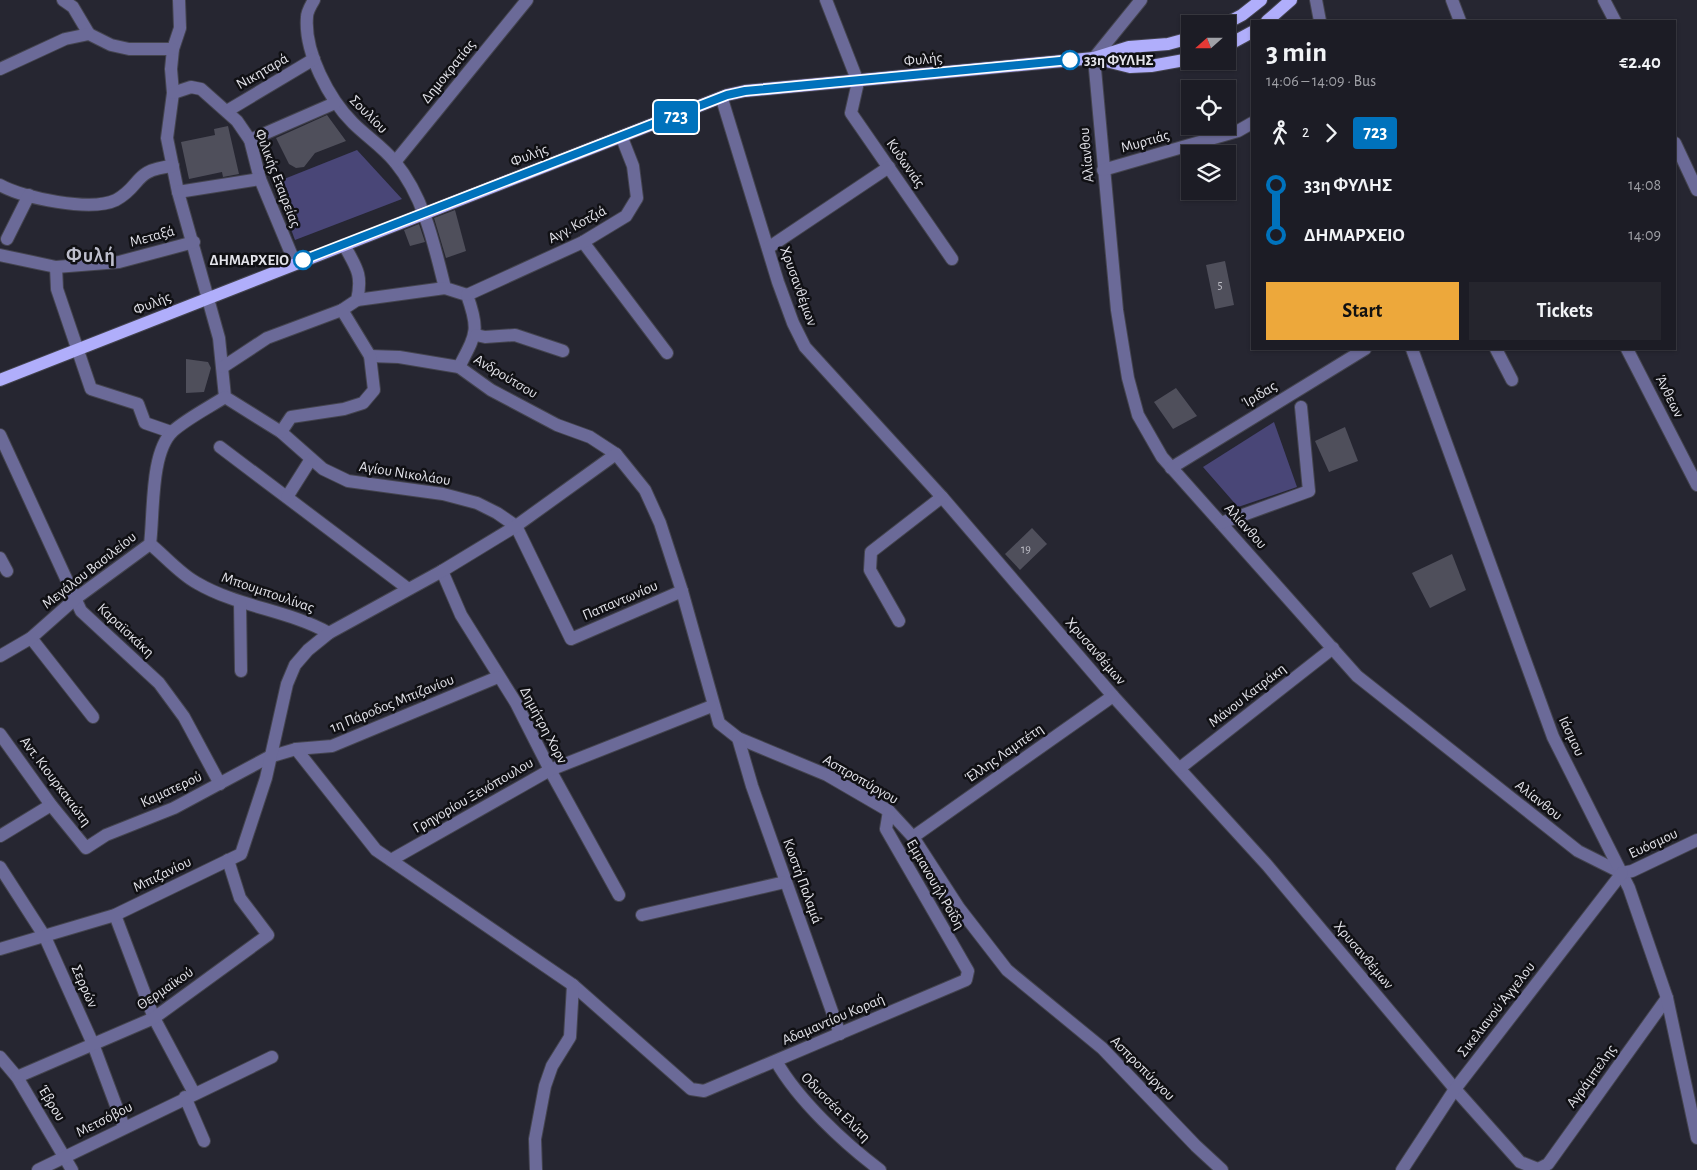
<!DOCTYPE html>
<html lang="en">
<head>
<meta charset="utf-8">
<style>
	:root { --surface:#1c1c25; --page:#25252d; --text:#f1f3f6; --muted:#a0a1a7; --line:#3a3a42; --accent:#eda83b }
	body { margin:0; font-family:"Alegreya Sans",sans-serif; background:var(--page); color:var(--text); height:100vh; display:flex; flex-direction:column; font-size:19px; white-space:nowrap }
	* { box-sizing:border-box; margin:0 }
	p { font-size:16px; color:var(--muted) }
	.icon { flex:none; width:28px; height:28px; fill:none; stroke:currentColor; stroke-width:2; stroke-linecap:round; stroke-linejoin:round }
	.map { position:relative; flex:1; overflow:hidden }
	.side { position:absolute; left:1251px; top:20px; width:425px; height:330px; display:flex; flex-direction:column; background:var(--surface); border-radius:0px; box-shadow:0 1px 4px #0004,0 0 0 1px var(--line) }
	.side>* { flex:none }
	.badge { padding:0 10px; border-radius:4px; font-size:18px; line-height:32px }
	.needle { width:32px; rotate:249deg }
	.tools { position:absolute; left:1181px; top:15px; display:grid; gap:10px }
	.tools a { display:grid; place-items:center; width:55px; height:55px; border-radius:0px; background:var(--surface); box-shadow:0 1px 4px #0004,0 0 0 1px var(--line); font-size:25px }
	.map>.badge { position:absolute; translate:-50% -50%; box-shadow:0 0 0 2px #fff }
	.legs { display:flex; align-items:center; gap:8px; height:55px; padding:0 15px; font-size:16px }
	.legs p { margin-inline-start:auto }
	.summary { display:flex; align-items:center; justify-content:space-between; height:85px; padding:0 15px }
	h1 { font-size:28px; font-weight:700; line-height:38px }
	.primary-button { display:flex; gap:10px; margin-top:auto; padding:10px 15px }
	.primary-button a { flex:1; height:58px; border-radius:0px; background:var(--accent); color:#111; font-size:20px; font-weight:700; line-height:58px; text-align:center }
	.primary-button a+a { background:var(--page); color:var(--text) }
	ul { padding:0 15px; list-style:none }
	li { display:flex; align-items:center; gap:18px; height:50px; font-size:19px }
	li i { display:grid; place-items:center; width:8px; height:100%; margin:0 6px; background:currentColor }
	li i::after { content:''; width:12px; height:12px; margin:-6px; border:4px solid; border-radius:50%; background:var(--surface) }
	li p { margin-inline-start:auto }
	li:first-child i { background:linear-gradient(#0000 50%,currentColor 0) }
	li:last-child i { background:linear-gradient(currentColor 50%,#0000 0) }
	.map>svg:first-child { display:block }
</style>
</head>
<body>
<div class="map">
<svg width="1697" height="1170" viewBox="0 0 1697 1170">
	<rect width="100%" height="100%" fill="#262631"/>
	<g fill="#494677">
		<polygon points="357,150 402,199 295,240 274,183"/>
		<polygon points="1274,422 1297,487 1238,507 1203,467"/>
	</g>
	<g fill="#4f4f5b">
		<polygon points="327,115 346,141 315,153 304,167 296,168 289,164 276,138"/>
		<polygon points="228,126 239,174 223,177 222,172 189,179 181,142 215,135 214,129"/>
		<polygon points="455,210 466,251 446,258 434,218"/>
		<polygon points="419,224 425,242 410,246 404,230"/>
		<polygon points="1225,261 1234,305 1215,309 1206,265"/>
		<polygon points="186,359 208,362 211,368 204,392 186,393"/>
		<polygon points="1176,388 1197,416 1173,429 1154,402"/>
		<polygon points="1345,427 1358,461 1329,472 1315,441"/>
		<polygon points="1032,528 1047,544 1020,570 1005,554"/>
		<polygon points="1452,554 1466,590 1430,608 1412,573"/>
	</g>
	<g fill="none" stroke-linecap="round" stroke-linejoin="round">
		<g stroke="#44444f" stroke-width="14">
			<g id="minor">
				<polyline points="63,0 73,7 89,34"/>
				<polyline points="179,0 180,28 173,49 171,69 173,93 167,138 178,192 219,338 225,397 281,432 323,469 348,481 443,494 477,503 497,513 516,526 571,639 682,591"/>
				<path d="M 314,0 C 311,5 307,12 307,17 C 304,52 329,99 353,123 C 366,136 383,147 395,162 C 424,197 434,244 445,288 L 467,295 C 480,331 476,334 459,367"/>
				<polyline points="826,0 858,82 851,113 952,259"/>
				<polyline points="1141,0 1094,58 1117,310 1128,378 1138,415 1162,457 1357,676 1578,851 1622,873"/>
				<polyline points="1316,0 1320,21"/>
				<polyline points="1452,0 1460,21"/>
				<polyline points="1604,0 1615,21"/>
				<polyline points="0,69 65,39 89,34 111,45 129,49 173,49"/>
				<polyline points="173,93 191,87 201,89 237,121 250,140 260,179 295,263"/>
				<polyline points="722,99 778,282 793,323 805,347 942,497 1113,696 1267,865 1455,1089 1520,1162 1538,1169 1548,1164 1667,998"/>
				<polyline points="227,111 314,59"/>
				<polyline points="250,140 335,103"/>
				<polyline points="1675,143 1697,190"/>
				<polyline points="395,162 527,0"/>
				<polyline points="1103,170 1238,131 1252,123"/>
				<path d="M 0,185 C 23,198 91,212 116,200 C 143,185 132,170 173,166"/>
				<polyline points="178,192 260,179"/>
				<polyline points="7,239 29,195"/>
				<polyline points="583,242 667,353"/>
				<polyline points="768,248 889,167"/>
				<polyline points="0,255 56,267 119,262 194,242"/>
				<polyline points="56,267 57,289 91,389 138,404 145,423 171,432"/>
				<polyline points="467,295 583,242 626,216 637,198 633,166 622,138"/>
				<polyline points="357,300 445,288"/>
				<polyline points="476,335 485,337 515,335 563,351"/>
				<polyline points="1412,349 1553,737 1629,888 1667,998 1697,1138"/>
				<polyline points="1496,349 1512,380"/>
				<polyline points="1627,349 1697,485"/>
				<polyline points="370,356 399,357 459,367 491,390 557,425 590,437 616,454 645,490 660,523 682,591 719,723 738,738 827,775 889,811 913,837 959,908 1007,970 1102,1048 1196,1146 1222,1170"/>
				<path d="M 223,367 L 267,338 L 342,310 L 357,300 C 363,274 356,267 344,245"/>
				<polyline points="281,432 291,417 344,409 363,403 374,390 370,356 342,310"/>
				<polyline points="0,435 81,611 159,683 184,717 220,784"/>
				<polyline points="220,447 407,588"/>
				<polyline points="1171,468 1365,349"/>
				<polyline points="287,497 311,459"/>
				<polyline points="1221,523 1309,491 1301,407"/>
				<path d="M 150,544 C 165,556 180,574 197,583 C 238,607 288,610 329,633"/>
				<polyline points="0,558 7,571"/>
				<polyline points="442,571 461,615 516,703 550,770 619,895"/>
				<polyline points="240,602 241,671"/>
				<polyline points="899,621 870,570 871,552 942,497"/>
				<polyline points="31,638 93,717"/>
				<path d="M 0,656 L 31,638 L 75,599 L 150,544 C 154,514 150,452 173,431 C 188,418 208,408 225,397"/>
				<polyline points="0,734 51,805 86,848 106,835 174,808 269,757 296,749 332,746 498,677"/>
				<polyline points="738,738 752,786 840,1034"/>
				<polyline points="296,749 376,850 573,985 691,1089 704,1091 966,980 968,971 886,829 889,811"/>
				<polyline points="1180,768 1333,648"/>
				<polyline points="0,836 51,805"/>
				<polyline points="913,837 1113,696"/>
				<polyline points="391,860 550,770 712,706"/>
				<polyline points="0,867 45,937 93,1044 124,1127"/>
				<polyline points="1622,873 1632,871 1697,840"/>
				<polyline points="115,915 154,1018 194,1093"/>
				<polyline points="642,915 785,882"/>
				<polyline points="0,949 115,915 241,854 266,778 287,684 295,665 308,650 329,633 442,571 516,526 616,454"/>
				<polyline points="0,1057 17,1077 72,1170"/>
				<path d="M 776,1061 C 798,1100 844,1143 880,1170"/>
				<polyline points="17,1077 154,1018 268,935 240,898 228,860"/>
				<polyline points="185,1097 204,1141"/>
				<polyline points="38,1170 272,1057"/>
				<polyline points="536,1170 535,1139 545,1086 552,1066 570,1037 573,985"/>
				<polyline points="1402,1170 1455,1089 1622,873"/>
			</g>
		</g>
		<g stroke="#44444f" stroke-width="14">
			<g id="major">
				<polyline points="1267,21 1291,0"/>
				<polyline points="1225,24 1242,15 1261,0"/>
				<polyline points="1228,45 1252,32"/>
				<polyline points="1094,58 1130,67 1151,66 1190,59"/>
				<polyline points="0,380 727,95 745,91 1094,58 1129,47 1168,44 1190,38"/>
			</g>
		</g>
		<use href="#minor" stroke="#6b6a98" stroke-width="12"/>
		<use href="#major" stroke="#b0aefb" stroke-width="12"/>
	</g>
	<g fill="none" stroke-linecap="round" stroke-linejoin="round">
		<g stroke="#fff" stroke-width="11">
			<polyline id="line-1" points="303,260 727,95 745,91 1070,60"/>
		</g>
		<use href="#line-1" stroke="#0072bc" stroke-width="8"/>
	</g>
	<g fill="#fff" stroke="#0072bc" stroke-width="2.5">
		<circle cx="1070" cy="60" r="9"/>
		<circle cx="303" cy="260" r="9"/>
	</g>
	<g text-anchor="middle" stroke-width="5" stroke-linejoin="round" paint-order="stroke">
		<g font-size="12" fill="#bebec6">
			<text x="1220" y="289">5</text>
			<text x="1026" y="553">19</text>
		</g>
		<g font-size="15" fill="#e3e3ea" stroke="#101014">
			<text transform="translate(923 59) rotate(-6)" y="5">Φυλής</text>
			<text transform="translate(262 71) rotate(-30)" y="5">Νικηταρά</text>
			<text transform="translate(448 71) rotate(-51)" y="5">Δημοκρατίας</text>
			<text transform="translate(369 114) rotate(45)" y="5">Σουλίου</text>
			<text transform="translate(1145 141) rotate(-16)" y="5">Μυρτιάς</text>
			<text transform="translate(529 155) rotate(-21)" y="5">Φυλής</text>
			<text transform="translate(1086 155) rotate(-95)" y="5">Αλίανθου</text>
			<text transform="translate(906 163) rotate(55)" y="5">Κυδωνιάς</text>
			<text transform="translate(278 178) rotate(69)" y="5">Φιλικής Εταιρείας</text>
			<text transform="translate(577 224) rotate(-28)" y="5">Αγγ. Κοτζιά</text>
			<text transform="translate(152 236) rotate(-15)" y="5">Μεταξά</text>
			<text transform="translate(799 286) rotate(70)" y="5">Χρυσανθέμων</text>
			<text transform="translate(152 303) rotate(-22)" y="5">Φυλής</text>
			<text transform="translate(506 376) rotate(31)" y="5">Ανδρούτσου</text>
			<text transform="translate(1259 394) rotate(-31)" y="5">Ίριδας</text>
			<text transform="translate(1670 396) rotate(63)" y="5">Άνθεων</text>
			<text transform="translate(405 473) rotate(9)" y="5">Αγίου Νικολάου</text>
			<text transform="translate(1246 526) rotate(48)" y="5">Αλίανθου</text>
			<text transform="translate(89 570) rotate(-38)" y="5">Μεγάλου Βασιλείου</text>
			<text transform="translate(268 592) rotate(19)" y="5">Μπουμπουλίνας</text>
			<text transform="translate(620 600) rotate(-23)" y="5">Παπαντωνίου</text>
			<text transform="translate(126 630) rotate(43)" y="5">Καραϊσκάκη</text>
			<text transform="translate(1096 651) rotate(49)" y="5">Χρυσανθέμων</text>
			<text transform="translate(1247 695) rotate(-38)" y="5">Μάνου Κατράκη</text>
			<text transform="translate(392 703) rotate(-22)" y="5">1η Πάροδος Μπιζανίου</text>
			<text transform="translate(544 725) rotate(62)" y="5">Δημήτρη Χορν</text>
			<text transform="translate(1572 736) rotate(65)" y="5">Ιάσμου</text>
			<text transform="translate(1004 753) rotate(-35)" y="5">Έλλης Λαμπέτη</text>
			<text transform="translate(861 779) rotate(30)" y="5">Ασπροπύργου</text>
			<text transform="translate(56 781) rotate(53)" y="5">Αντ. Κιουρκακιώτη</text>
			<text transform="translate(171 789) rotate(-25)" y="5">Καματερού</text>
			<text transform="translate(473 795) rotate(-30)" y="5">Γρηγορίου Ξενόπουλου</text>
			<text transform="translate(1539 800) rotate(38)" y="5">Αλίανθου</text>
			<text transform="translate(1653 843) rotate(-25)" y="5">Ευόσμου</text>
			<text transform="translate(162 874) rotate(-26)" y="5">Μπιζανίου</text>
			<text transform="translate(803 881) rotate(70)" y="5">Κωστή Παλαμά</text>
			<text transform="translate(936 884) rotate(60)" y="5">Εμμανουήλ Ροΐδη</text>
			<text transform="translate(1364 955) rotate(50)" y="5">Χρυσανθέμων</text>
			<text transform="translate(85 986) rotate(66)" y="5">Σερρών</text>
			<text transform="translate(165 988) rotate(-34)" y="5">Θερμαϊκού</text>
			<text transform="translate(1496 1009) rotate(-52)" y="5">Σικελιανού Άγγελου</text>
			<text transform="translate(833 1019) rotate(-23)" y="5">Αδαμαντίου Κοραή</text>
			<text transform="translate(1143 1068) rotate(45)" y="5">Ασπροπύργου</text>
			<text transform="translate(1591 1076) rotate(-54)" y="5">Αγράμπελης</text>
			<text transform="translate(52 1103) rotate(59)" y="5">Έβρου</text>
			<text transform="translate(836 1107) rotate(45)" y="5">Οδυσσέα Ελύτη</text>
			<text transform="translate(104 1119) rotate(-27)" y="5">Μετσόβου</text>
		</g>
		<g font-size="15" font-weight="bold" fill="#e3e3ea" stroke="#101014" text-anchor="start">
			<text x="1084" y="65">33η ΦΥΛΗΣ</text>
			<text x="289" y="265" text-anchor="end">ΔΗΜΑΡΧΕΙΟ</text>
		</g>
		<g font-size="20" font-weight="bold" letter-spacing="1" fill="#bebfcd" stroke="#101014">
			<text x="91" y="262">Φυλή</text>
		</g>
	</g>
</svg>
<div class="tools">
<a><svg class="needle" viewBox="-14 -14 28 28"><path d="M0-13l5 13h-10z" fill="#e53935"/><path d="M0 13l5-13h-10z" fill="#a0a1a7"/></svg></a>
<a><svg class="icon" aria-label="locate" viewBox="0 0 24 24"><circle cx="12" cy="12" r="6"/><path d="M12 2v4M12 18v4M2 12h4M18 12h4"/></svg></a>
<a><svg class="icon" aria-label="layers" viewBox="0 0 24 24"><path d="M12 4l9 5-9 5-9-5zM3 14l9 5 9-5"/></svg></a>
</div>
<b class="badge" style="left:676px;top:117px;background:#0072bc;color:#fff">723</b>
<section class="side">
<div class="summary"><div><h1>3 min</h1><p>14:06 – 14:09 · Bus</p></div><b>€2.40</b></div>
<div class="legs"><svg class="icon" aria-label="walk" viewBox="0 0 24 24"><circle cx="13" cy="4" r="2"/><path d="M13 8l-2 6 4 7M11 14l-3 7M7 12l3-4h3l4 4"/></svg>2<svg class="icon" aria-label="forward" viewBox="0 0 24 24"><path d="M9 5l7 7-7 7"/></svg><b class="badge" style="background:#0072bc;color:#fff">723</b></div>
<ul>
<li><i style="color:#0072bc"></i><b>33η ΦΥΛΗΣ</b><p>14:08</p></li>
<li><i style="color:#0072bc"></i><b>ΔΗΜΑΡΧΕΙΟ</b><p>14:09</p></li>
</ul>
<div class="primary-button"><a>Start</a><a>Tickets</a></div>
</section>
</div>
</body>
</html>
